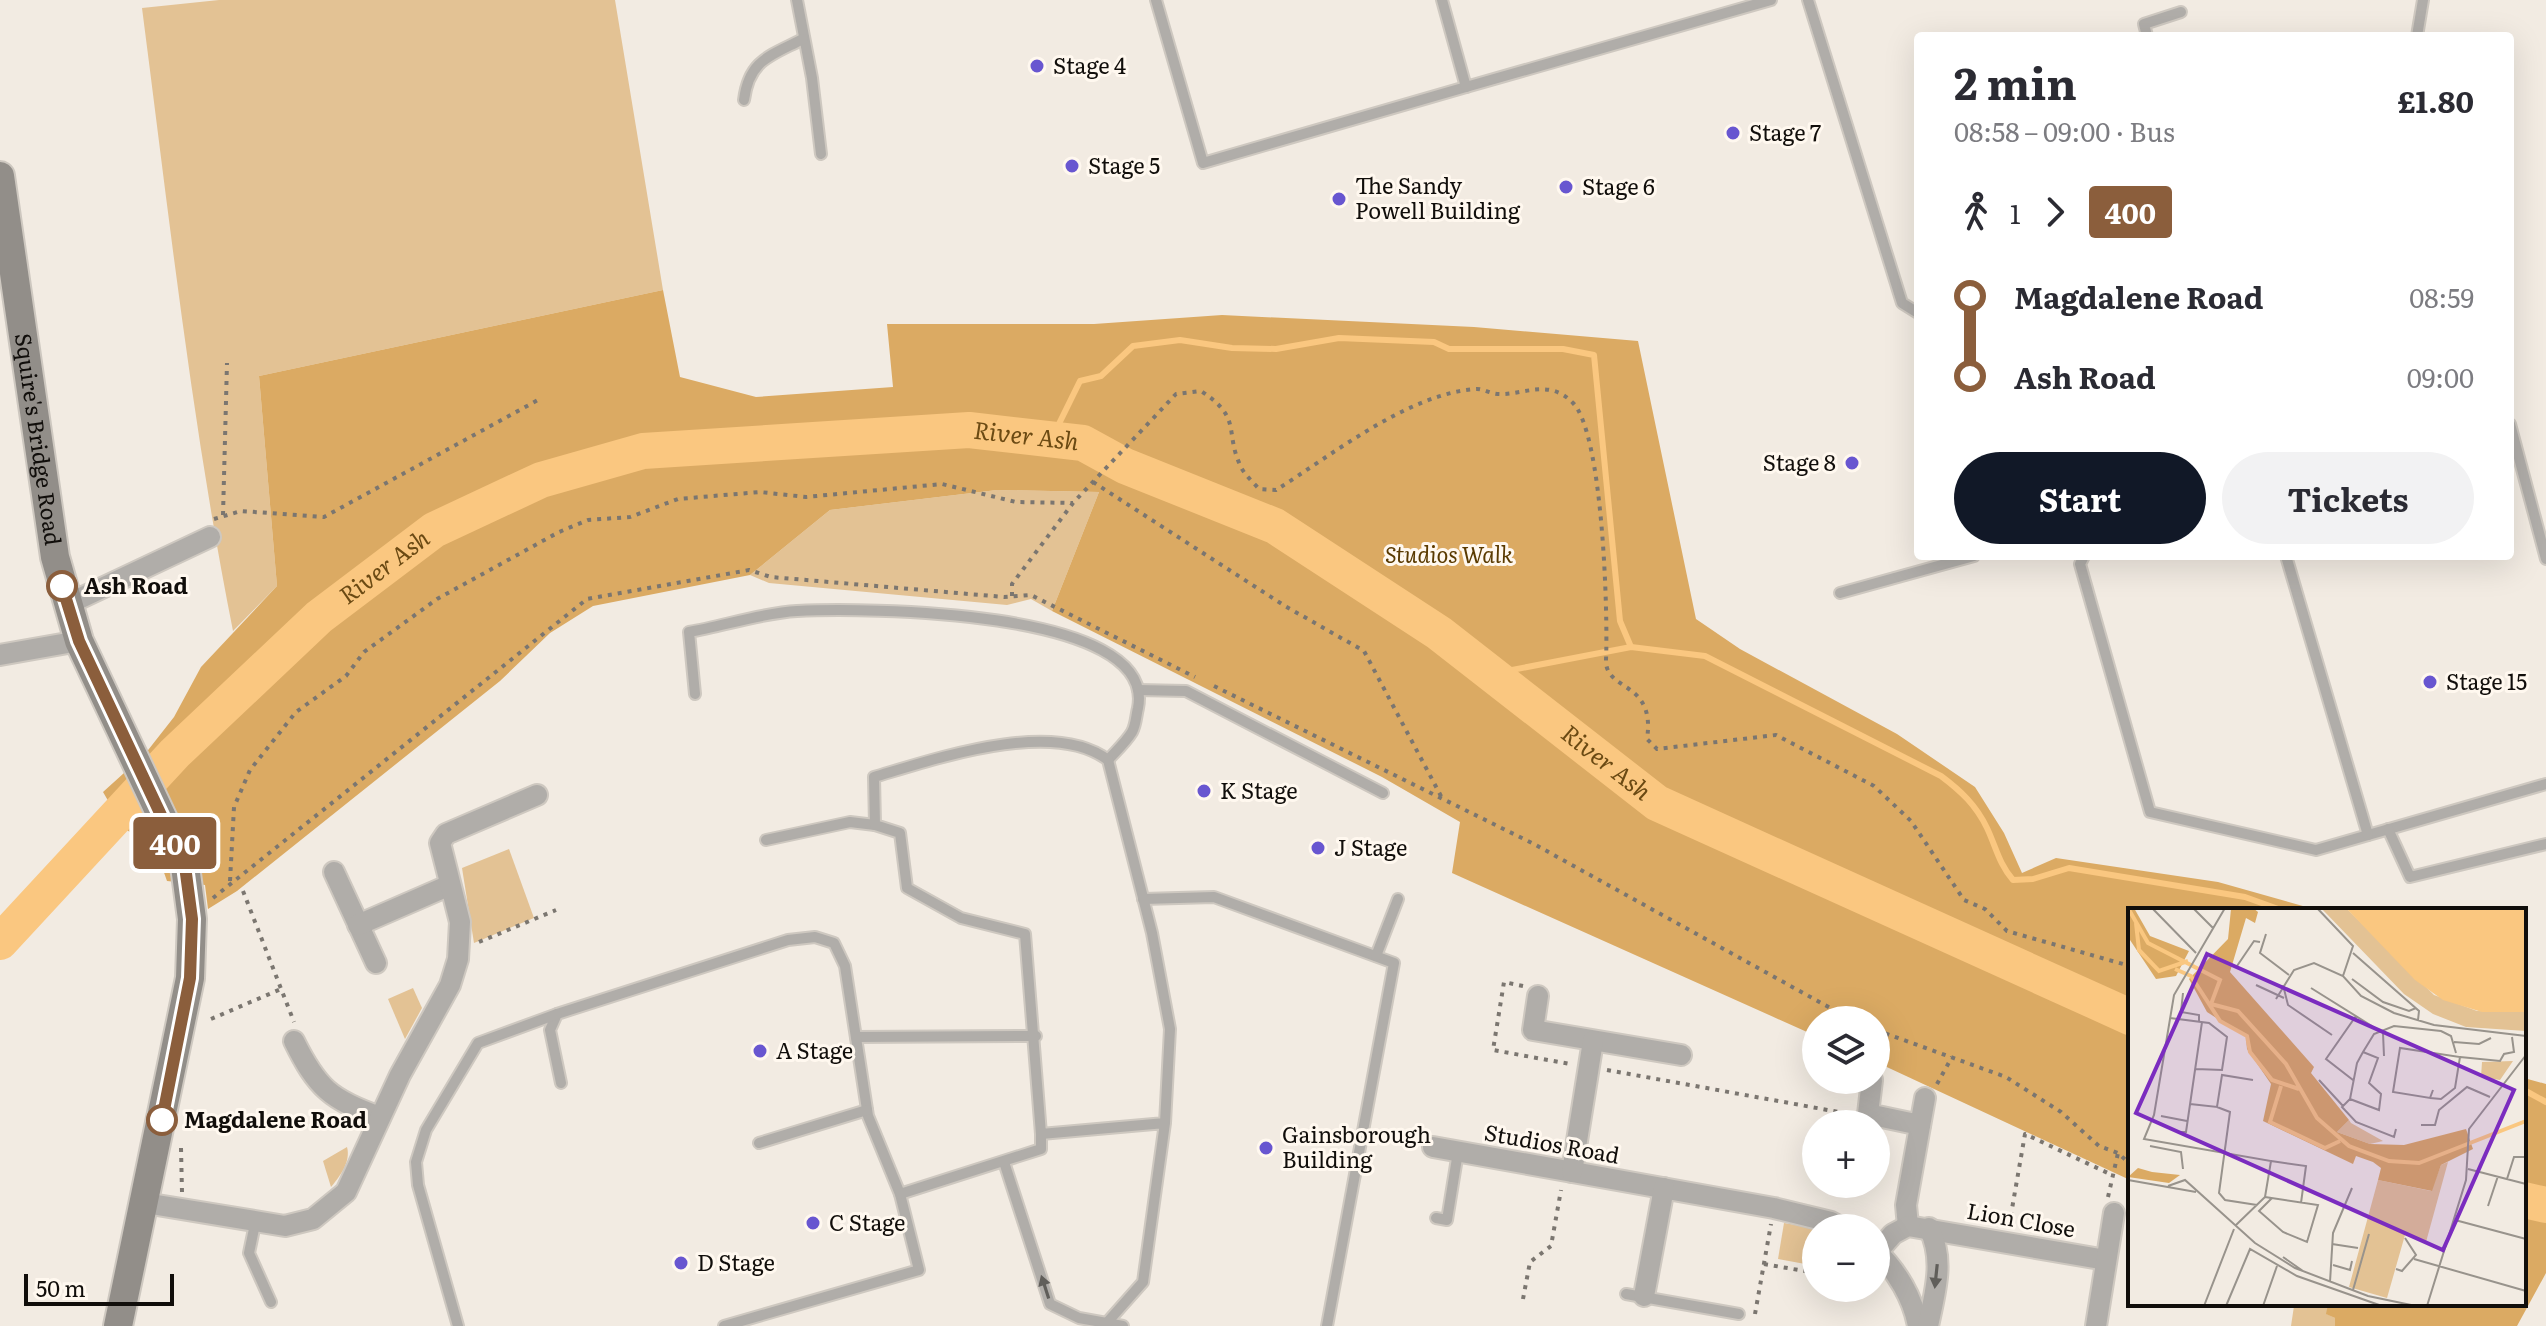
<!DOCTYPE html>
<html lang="en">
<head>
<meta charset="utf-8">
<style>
	:root { --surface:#fff; --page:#f2f2f3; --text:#2b2b33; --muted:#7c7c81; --accent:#111827 }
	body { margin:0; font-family:Literata,serif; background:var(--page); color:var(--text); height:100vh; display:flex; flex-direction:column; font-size:30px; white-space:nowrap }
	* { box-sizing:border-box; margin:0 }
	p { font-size:26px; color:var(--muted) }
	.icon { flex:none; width:44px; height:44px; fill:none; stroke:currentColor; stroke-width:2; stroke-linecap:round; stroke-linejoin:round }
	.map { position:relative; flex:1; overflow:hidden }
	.details { position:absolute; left:1914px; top:32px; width:600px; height:528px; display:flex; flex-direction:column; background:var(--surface); border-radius:8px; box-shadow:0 8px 32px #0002 }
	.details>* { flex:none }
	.badge { padding:0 16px; border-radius:6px; font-size:28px; line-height:52px }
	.buttons { position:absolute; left:1802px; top:1006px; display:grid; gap:16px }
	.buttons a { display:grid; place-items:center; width:88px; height:88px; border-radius:50%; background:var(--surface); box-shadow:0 8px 32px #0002; font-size:40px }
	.scale { position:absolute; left:24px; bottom:20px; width:150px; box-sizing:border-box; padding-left:8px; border:4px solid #110e0b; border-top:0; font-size:22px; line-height:28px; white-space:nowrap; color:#110e0b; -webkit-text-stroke:6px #fff8ef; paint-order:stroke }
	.map>.badge { position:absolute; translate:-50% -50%; box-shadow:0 0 0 4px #fff }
	.legs { display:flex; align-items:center; gap:12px; height:88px; padding:0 40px; font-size:26px }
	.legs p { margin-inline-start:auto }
	.summary { display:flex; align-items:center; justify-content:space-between; height:136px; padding:0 40px }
	h1 { font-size:44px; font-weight:700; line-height:60px }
	.button { display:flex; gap:16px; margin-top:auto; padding:16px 40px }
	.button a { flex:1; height:92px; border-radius:48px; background:var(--accent); color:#fff; font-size:32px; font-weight:700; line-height:92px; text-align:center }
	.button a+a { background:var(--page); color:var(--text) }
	ul { padding:0 40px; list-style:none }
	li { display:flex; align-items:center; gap:28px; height:80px; font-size:30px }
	li i { display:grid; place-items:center; width:12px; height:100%; margin:0 10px; background:currentColor }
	li i::after { content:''; width:20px; height:20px; margin:-10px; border:6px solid; border-radius:50%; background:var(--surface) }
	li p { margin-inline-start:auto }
	li:first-child i { background:linear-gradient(#0000 50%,currentColor 0) }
	li:last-child i { background:linear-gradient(currentColor 50%,#0000 0) }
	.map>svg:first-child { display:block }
</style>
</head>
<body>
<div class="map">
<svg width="2546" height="1326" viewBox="0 0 2546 1326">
	<rect width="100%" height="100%" fill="#f2ebe2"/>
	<g fill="#e3c294">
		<path d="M 219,0 L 615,0 L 663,290 L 259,376 L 277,586 L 233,631 C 192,425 169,216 142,8 Z"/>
		<polygon points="997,490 1099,492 1052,611 1031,599 1007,605 769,583 750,575 830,510"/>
		<polygon points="509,849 534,918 474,943 462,868"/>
		<polygon points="413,988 422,1008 405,1039 388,999"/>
		<path d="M 347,1147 C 351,1162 340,1176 331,1187 L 323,1161 Z"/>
		<polygon points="1784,1223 1816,1228 1816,1266 1778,1259"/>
		<polygon points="2301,1304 2328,1304 2327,1314 2335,1318 2335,1326 2291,1326 2294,1306 2300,1308"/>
	</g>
	<g fill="#dbaa63">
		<polygon points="663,290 680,377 756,397 893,387 887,324 1094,324 1222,315 1474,327 1638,341 1696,619 1740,649 1897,734 1975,787 2004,833 2022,873 2056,858 2218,882 2317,910 2130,910 2130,1180 1876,1062 1876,1020 1816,1020 1816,1036 1452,873 1460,822 1382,777 1052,611 1099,492 997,490 830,510 750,575 593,606 550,633 500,681 237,891 208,909 205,885 167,881 156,850 124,828 103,792 145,754 174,717 201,667 277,586 259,376"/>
		<polygon points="2524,1078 2546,1084 2546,1273 2517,1326 2335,1326 2335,1318 2326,1314 2328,1304 2524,1304"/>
	</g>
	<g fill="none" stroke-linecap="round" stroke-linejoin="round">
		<g stroke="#fac780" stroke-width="6">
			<polyline points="1051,440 1080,381 1101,376 1133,346 1180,340 1232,348 1276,349 1339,338 1434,342 1449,349 1563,349 1594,355 1620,621 1631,647"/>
			<path d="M 1491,674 L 1631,647 L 1705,656 L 1941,776 C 1961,791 1976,805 1987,828 C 1996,847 1999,864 2013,880 L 2033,879 L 2069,868 L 2245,897 L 2281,910"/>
			<polyline points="2524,1090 2546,1102"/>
		</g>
		<g stroke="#fac780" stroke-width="36">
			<path id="s1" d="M 0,942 L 175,753 L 319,617 L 434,530 L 541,480 L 643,451 L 969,430 L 1083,443 L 1125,466 L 1275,526 L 1439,633 L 1657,803 L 2130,1017"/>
			<polyline points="2524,1200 2546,1205"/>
		</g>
		<g stroke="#cec8c0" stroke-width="14">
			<g id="lane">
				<polyline points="797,0 812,78 821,154"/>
				<polyline points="1156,0 1203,163 1466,87"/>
				<polyline points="1442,0 1466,87 1771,0"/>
				<polyline points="1808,0 1902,303 1918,313"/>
				<polyline points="2147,36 2144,24 2181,12"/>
				<polyline points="2417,36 2423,0"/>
				<path d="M 744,100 C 749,60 770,56 803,39"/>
				<polyline points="2510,424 2546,559"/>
				<polyline points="2084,556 2080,564 2150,812 2316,850 2546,784"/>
				<polyline points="2286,556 2368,835"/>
				<polyline points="1840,593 1974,556"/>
				<polyline points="1138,690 1186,691 1383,793"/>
				<path d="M 695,694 L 689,632 C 724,626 761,613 797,611 C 857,608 1158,607 1138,708 C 1136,716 1136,725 1132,732 C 1126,742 1116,751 1108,760"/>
				<polyline points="2388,829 2410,877 2546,844"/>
				<polyline points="766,840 850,822 875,825"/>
				<polyline points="1143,899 1214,897 1394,963 1327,1326"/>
				<polyline points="1376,956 1398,899"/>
				<polyline points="856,1037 1036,1036"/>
				<polyline points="561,1083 550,1030 557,1014 788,940 815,937 834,943 845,966 868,1116 900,1194 919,1270 724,1326"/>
				<polyline points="759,1143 867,1110"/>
				<polyline points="1004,1162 1050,1304 1079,1318 1123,1326"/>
				<polyline points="900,1194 1041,1149 1041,1134"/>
				<polyline points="1436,1218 1447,1220 1458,1152"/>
				<polyline points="255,1224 249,1253 271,1302"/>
				<polyline points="1626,1294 1739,1314"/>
				<polyline points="458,1326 418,1185 416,1162 426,1130 478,1043 557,1014"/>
				<path d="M 1104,1326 L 1143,1282 L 1165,1123 L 1170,1029 L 1152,933 L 1108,760 C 1053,718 935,759 874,777 L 875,825 L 900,833 L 907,888 L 961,918 L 1025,934 L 1041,1134 L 1165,1123"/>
			</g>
		</g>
		<g stroke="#cec8c0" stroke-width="24">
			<g id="street">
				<polyline points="66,605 210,537"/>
				<polyline points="0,655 79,641"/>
				<polyline points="334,872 376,963"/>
				<polyline points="358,925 450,885"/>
				<polyline points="1538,996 1533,1030 1681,1055"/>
				<path d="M 294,1041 C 317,1088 331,1100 380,1117"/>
				<polyline points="1872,1080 1868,1114 1920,1125"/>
				<polyline points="1433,1147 1774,1208 1831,1222 1842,1228"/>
				<polyline points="1572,1172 1593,1041"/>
				<polyline points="145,1203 285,1226 313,1219 346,1192 400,1075 450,985 458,959 460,922 440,843 446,834 537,795"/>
				<polyline points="1908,1226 1906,1205 1925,1098"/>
				<path d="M 1876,1251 C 1897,1271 1913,1298 1918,1326"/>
				<polyline points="1877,1252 1893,1234 1908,1226 2106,1260"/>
				<polyline points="1644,1296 1664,1188"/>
				<path d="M 1928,1326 C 1935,1292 1945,1260 1929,1228"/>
				<polyline points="2096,1326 2114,1213"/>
			</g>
		</g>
		<g stroke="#cec8c0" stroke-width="32">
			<g id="secondary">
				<path id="s2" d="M 0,176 L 55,557 L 79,641 L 185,866 L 192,919 L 190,978 L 118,1326"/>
			</g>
		</g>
		<g stroke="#7b7670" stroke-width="4" stroke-dasharray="4 6" stroke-linecap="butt">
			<polyline points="1093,482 1285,606 1364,651 1442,798"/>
			<polyline points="223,515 227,363"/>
			<polyline points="214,519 241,511 324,517 538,400"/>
			<path d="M 1012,596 L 1012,584 L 1073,503 L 1176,394 L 1201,391 C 1244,419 1223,432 1242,469 C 1246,476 1253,482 1259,489 L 1276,490 C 1332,455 1408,394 1475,389 C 1483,388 1490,394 1499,394 C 1524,395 1549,378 1573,403 C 1603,434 1608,614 1606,660 C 1605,692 1656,680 1647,739 L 1657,749 L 1776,735 L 1874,786 L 1911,821 L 1964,900 L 1985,909 L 2007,931 L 2130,966"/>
			<polyline points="1214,686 1534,844 1852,1020"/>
			<polyline points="230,881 234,807 250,770 296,712 346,676 364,652 437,599 559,532 588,520 630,517 678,499 760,492 806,497 942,484 1016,502 1073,503"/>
			<polyline points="243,891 294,1022"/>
			<polyline points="213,898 587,599 749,570 771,577 1004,597 1031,595 1195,677"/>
			<polyline points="479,942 556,910"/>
			<polyline points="1523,986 1504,982 1493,1050 1570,1064"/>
			<polyline points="211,1019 281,989"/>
			<polyline points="1876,1030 2006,1077 2061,1112 2099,1146 2118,1153 2130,1164"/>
			<polyline points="1607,1070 1850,1114"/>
			<polyline points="1937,1084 1952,1057"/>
			<polyline points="181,1148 182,1192"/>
			<polyline points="2108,1197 2118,1153"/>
			<polyline points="2009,1226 2025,1134 2112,1175"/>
			<polyline points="1764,1264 1816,1273"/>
			<polyline points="1523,1299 1530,1262 1551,1246 1561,1190"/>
			<polyline points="1755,1314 1771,1224"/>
		</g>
		<use href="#lane" stroke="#b0ada9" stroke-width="10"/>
		<use href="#street" stroke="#b0ada9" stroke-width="20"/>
		<use href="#secondary" stroke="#928e89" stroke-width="28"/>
	</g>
	<defs><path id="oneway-solid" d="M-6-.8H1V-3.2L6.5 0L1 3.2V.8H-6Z" transform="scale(2)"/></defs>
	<g fill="#605e5a">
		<use href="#oneway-solid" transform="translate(1936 1276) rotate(96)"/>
		<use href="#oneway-solid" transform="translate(1045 1287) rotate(-108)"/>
	</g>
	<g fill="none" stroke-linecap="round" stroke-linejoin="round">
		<g stroke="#fff" stroke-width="18">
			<polyline id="line-1" points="62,586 79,641 185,866 192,919 190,978 162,1120"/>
		</g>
		<use href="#line-1" stroke="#8b5e3c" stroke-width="12"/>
	</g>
	<g fill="#6856d0" stroke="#fff8ef" stroke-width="3">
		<circle cx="1037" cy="66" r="8"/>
		<circle cx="1733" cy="133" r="8"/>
		<circle cx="1072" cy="166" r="8"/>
		<circle cx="1566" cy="187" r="8"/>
		<circle cx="1339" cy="199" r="8"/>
		<circle cx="1852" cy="463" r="8"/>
		<circle cx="2430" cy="682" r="8"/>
		<circle cx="1204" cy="791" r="8"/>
		<circle cx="1318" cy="848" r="8"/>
		<circle cx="760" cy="1051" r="8"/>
		<circle cx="1266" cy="1148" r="8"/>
		<circle cx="813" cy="1223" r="8"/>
		<circle cx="681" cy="1263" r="8"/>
	</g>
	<g fill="#fff" stroke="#8b5e3c" stroke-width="4">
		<circle cx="62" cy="586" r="14"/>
		<circle cx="162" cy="1120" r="14"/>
	</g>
	<g text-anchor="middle" stroke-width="6" stroke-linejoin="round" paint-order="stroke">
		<g font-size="22" fill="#110e0b" stroke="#fff8ef" text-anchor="start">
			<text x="1053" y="74">Stage 4</text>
			<text x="1749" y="141">Stage 7</text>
			<text x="1088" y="174">Stage 5</text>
			<text x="1355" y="194">The Sandy<tspan x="1355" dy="25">Powell Building</tspan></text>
			<text x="1582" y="195">Stage 6</text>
			<text x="1836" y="471" text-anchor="end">Stage 8</text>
			<text x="2446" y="690">Stage 15</text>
			<text x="1220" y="799">K Stage</text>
			<text x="1334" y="856">J Stage</text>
			<text x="776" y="1059">A Stage</text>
			<text x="1282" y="1143">Gainsborough<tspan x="1282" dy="25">Building</tspan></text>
			<text x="829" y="1231">C Stage</text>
			<text x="697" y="1271">D Stage</text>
		</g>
		<g font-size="22" fill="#110e0b" stroke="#fff8ef">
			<text dy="8" stroke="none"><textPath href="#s2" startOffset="266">Squire's Bridge Road</textPath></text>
			<text transform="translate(1552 1144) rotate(10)" y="8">Studios Road</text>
			<text transform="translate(2021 1220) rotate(10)" y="8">Lion Close</text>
		</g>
		<g font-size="22" font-style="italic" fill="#5a3a00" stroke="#fff8ef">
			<text x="1449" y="563">Studios Walk</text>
		</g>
		<g font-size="22" font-weight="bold" fill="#110e0b" stroke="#fff8ef" text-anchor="start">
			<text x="84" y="594">Ash Road</text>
			<text x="184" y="1128">Magdalene Road</text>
		</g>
		<g font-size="24" font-style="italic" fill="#6b4a13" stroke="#fff8ef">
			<text dy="8" stroke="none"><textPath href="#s1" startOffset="1208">River Ash</textPath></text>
			<text dy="8" stroke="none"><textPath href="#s1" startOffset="538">River Ash</textPath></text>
			<text dy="8" stroke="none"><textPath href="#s1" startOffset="1882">River Ash</textPath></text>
		</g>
	</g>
	<g transform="translate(2128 908)">
		<rect width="398" height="398" fill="#f2ebe2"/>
		<path d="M 193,0 L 218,0 L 306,87 L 349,103 L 398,104 L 398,123 L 338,119 L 305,106 L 276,86 ZM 385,153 L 372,172 L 353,169 L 354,154 ZM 221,212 L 223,215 L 255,233 L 242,236 L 209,224 ZM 320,254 L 298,334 L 277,327 L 259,390 L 221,379 L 250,272 L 303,283 L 313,257 Z" fill="#e3c294"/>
		<path d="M 0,0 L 6,0 L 22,28 L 61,43 L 48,68 L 28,71 L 0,29 ZM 125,0 L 130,4 L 127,15 L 118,10 L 102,64 L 186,159 L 183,165 L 221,212 L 209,224 L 242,236 L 276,237 L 338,221 L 345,241 L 313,257 L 304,283 L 250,272 L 253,260 L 245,254 L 228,248 L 225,256 L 135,213 L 143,176 L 119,141 L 118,129 L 79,104 L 61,71 L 100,31 L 103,1 ZM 10,260 L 24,264 L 52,267 L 41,275 L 0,269 Z" fill="#dbaa63"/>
		<path d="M 218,0 L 398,0 L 398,104 L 354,104 L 315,92 L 287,72 Z" fill="#fac780"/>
		<path fill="none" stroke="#fac780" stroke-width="4" d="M 0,0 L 20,35 L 92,72 L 83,96 L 110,103 L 158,156 L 189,210 L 221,238 L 261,253 L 291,255 L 398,213M 8,15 L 11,42 L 31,63 L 60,53M 47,61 L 63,68 L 92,113 L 119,128 L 122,144 L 144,172 L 171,181M 153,178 L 142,214 L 197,240 L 212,233"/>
		<path fill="none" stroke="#98938c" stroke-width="2" d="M 24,0 L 68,45M 65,0 L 85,20M 97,0 L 46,87 L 26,207 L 16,231 L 143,253 L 137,289 L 108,317M 189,0 L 225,38 L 215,68M 138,26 L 132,45 L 161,67M 225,45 L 291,103 L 290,112M 109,58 L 126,33 L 132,34M 224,71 L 255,94 L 281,103 L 288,100M 128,77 L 156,90M 155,77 L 160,97 L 204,127M 183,80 L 255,125 L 256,148M 55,85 L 53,104 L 71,107 L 71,114M 148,91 L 166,62 L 186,55 L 215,68 L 233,88 L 266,105 L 306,117 L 398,128M 42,110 L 81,115 L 99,129 L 94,162 L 68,161M 326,134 L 351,136 L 363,130M 235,144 L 250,150 L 241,175 L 253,186 L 251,202 L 222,191 L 229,155 L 235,144 L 246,126 L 266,118 L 313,123 L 323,128 L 328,145M 332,149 L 372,153 L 376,146 L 386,144 L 384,129M 191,172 L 215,198M 225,172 L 198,151 L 228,108M 302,190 L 313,191 L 327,180 L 332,149 L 272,140 L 265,184 L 302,190 L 305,182M 222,191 L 214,199 L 228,214 L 266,229 L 268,221M 62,196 L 89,199 L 94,167 L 125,172M 89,199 L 102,204 L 91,285 L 97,292 L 129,297M 33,208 L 59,213M 293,217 L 307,217 L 311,202 L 339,179 L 362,189M 52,224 L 58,224 L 74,114M 22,238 L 53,244 L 55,261M 143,253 L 178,258 L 173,295M 340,261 L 398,276M 379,271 L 386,249 L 398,249M 0,272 L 68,284M 40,278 L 57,272 L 127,335 L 167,360 L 240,388 L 288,398M 137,289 L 190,297 L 179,334 L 155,324 L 131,303 L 144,290M 360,298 L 370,268M 327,312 L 398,331M 204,336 L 230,340M 155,349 L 175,363M 286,351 L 398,383M 205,357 L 222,362 L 224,353M 268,361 L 274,363 L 288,347 L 277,330M 202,374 L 205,325 L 224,280M 225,382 L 241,326M 76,398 L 106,321M 98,398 L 122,341 L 169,368 L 254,398M 135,398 L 149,358M 299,398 L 338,272 L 341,221 L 398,147"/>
		<path fill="#7b2cbf" fill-opacity="0.15" stroke="#7b2cbf" stroke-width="4" d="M 79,46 L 386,182 L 315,342 L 8,205 Z"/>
		<rect width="398" height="398" fill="none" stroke="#110e0b" stroke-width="4"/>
	</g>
</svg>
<div class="buttons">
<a><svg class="icon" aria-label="layers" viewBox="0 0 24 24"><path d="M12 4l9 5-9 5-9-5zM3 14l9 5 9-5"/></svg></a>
<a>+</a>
<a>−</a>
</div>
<div class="scale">50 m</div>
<b class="badge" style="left:175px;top:843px;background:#8b5e3c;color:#fff">400</b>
<section class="details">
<div class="summary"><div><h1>2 min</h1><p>08:58 – 09:00 · Bus</p></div><b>£1.80</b></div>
<div class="legs"><svg class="icon" aria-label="walk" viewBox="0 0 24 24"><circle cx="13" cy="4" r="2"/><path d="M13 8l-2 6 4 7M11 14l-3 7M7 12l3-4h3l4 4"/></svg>1<svg class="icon" aria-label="forward" viewBox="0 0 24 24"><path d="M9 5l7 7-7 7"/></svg><b class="badge" style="background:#8b5e3c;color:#fff">400</b></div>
<ul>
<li><i style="color:#8b5e3c"></i><b>Magdalene Road</b><p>08:59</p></li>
<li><i style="color:#8b5e3c"></i><b>Ash Road</b><p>09:00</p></li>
</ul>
<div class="button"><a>Start</a><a>Tickets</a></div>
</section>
</div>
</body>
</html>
